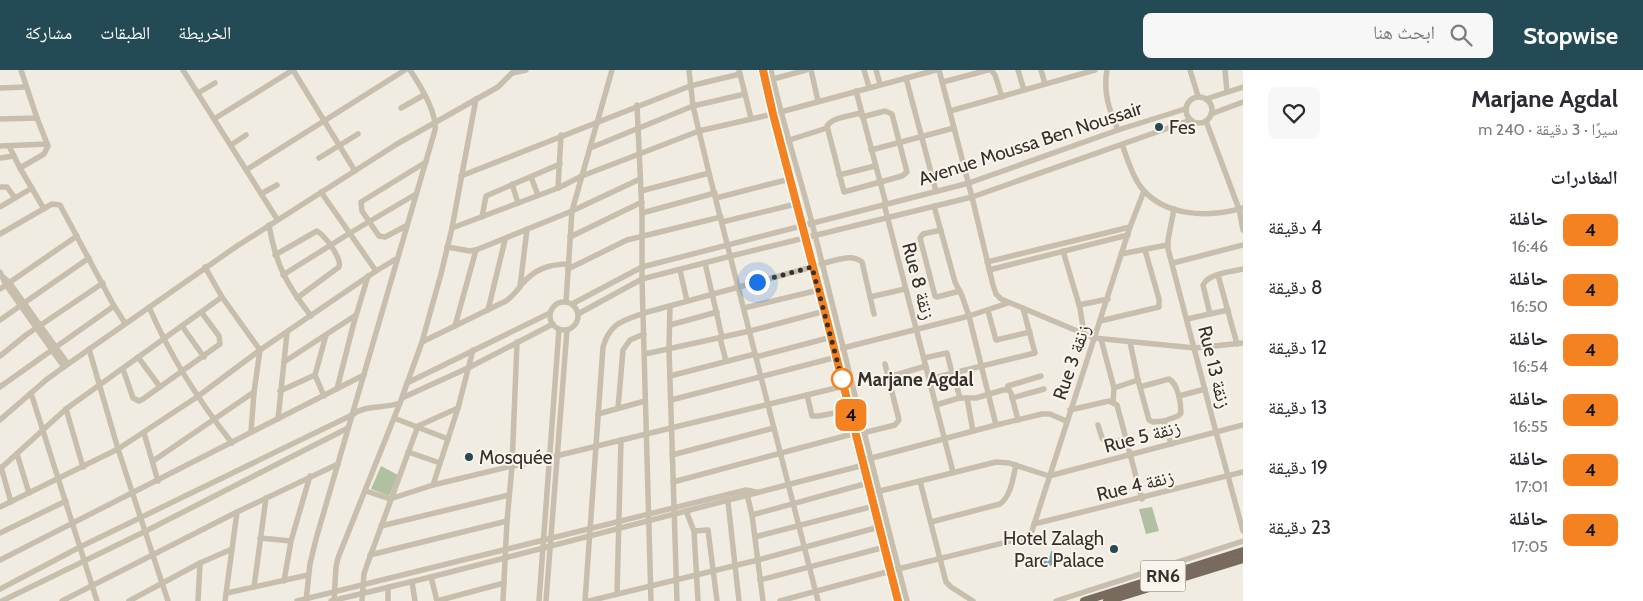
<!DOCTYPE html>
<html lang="ar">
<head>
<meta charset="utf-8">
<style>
	:root { --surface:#fff; --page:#f7f7f7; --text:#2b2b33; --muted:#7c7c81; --accent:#244b55 }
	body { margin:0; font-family:Cabin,"Noto Naskh Arabic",sans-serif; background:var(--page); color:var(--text); direction:rtl; height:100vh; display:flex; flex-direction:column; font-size:19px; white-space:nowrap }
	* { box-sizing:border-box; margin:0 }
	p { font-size:16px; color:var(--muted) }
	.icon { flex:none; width:28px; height:28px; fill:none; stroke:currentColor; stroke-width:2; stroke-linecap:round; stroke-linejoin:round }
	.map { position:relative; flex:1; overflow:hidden; direction:ltr }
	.drawer { display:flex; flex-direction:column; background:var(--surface); width:400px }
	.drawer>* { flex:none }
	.badge { padding:0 10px; border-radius:8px; font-size:18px; line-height:32px }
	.you { position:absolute; width:25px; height:25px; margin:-12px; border:4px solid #fff; border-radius:50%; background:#1a73e8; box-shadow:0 0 0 8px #1a73e833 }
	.map>.badge { position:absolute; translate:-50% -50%; box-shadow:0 0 0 2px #fff }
	h2 { padding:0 25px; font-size:19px; line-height:45px }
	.round { display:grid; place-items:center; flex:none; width:52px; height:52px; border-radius:8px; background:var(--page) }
	.headline { display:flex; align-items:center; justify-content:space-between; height:85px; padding:0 25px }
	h1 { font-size:24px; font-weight:700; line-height:38px }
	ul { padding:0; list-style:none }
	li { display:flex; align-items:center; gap:15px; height:60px; padding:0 25px }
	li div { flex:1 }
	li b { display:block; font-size:19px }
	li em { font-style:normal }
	li .badge { min-width:55px; font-weight:700; text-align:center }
	header { display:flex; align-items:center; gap:30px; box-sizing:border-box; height:70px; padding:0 25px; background:var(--accent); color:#fff }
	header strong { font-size:24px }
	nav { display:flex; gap:28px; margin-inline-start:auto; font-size:18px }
	.search { width:350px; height:45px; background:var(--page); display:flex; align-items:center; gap:12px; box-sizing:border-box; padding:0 18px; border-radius:8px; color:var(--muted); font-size:19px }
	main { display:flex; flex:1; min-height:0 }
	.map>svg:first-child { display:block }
</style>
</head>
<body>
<header>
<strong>Stopwise</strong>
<div class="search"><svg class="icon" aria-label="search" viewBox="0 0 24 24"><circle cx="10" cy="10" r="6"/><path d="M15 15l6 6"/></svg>ابحث هنا</div>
<nav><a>الخريطة</a><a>الطبقات</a><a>مشاركة</a></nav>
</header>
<main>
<section class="drawer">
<div class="headline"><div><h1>Marjane Agdal</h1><p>سيرًا · 3 دقيقة · 240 m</p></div><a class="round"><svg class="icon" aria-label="heart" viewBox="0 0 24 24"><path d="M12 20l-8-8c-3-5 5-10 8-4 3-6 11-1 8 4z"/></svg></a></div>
<h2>المغادرات</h2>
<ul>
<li><span class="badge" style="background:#f58220;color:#111">4</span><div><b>حافلة</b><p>16:46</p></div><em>4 دقيقة</em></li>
<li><span class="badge" style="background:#f58220;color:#111">4</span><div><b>حافلة</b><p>16:50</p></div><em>8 دقيقة</em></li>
<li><span class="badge" style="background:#f58220;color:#111">4</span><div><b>حافلة</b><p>16:54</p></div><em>12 دقيقة</em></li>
<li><span class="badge" style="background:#f58220;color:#111">4</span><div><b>حافلة</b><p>16:55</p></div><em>13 دقيقة</em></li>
<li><span class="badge" style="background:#f58220;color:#111">4</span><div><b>حافلة</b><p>17:01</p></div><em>19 دقيقة</em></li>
<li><span class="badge" style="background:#f58220;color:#111">4</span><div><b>حافلة</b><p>17:05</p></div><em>23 دقيقة</em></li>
</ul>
</section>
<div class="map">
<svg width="1243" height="531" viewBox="0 0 1243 531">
	<rect width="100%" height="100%" fill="#f1ece1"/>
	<g fill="#b1bfa2">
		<polygon points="381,396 398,405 389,426 371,419"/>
		<polygon points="1152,437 1159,461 1146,464 1139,439"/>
	</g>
	<polygon fill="#82a4ac" points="1051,481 1054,482 1055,485 1058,484 1061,488 1061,493 1058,494 1057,499 1052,495 1044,498 1041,495 1041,488 1050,486"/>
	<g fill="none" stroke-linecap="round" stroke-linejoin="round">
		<g stroke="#c8bead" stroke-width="5.5">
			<polyline points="183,0 277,149"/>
			<polyline points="293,0 355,101"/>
			<polyline points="689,0 693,36 709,103 818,531"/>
			<polyline points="739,0 751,48"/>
			<polyline points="763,0 773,44 825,241 898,531"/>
			<path d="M 771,0 C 782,52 799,102 812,153 C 844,279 874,405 907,531"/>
			<polyline points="811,0 818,31"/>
			<polyline points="864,0 869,17"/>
			<polyline points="876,0 880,14"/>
			<polyline points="939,0 972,127 993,215 996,224 1001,229 1094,268 1195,278 1243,273"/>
			<polyline points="991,0 995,5 1002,27"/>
			<polyline points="1018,0 1024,20"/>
			<polyline points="1041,0 1045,14"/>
			<path d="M 1107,0 C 1103,22 1109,40 1118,60"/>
			<polyline points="1190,0 1198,26"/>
			<polyline points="1225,0 1227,22"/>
			<polyline points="512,3 526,0"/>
			<polyline points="906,8 936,121"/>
			<polyline points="773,9 806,0"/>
			<polyline points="943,12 988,0"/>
			<polyline points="0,18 26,17"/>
			<polyline points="856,21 886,134"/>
			<polyline points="198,23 215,13"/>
			<circle cx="1199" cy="40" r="13"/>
			<polyline points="1206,29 1243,17"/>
			<polyline points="637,35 642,143 642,209 651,531"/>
			<polyline points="401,38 424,25"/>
			<polyline points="950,41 1095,0"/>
			<path d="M 861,43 C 850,46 833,47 827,56 L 844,122 L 902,106 L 907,102 L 892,44 L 885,41 L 862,47"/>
			<polyline points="1211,44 1243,32"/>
			<polyline points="0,49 37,48"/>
			<polyline points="214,49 293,0"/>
			<polyline points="1206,51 1239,139 1243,160"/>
			<polyline points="780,73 827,58"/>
			<path d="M 1122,74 C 1127,88 1131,103 1140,116 C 1163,147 1209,148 1243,138"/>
			<polyline points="231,75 246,65"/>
			<polyline points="0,76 47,74"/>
			<polyline points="9,76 20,98 44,139"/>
			<polyline points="590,78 693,36 745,24"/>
			<polyline points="871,80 954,58"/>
			<polyline points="0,88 14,86"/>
			<polyline points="319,88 358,64"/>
			<polyline points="20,98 44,84 48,76 37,48 21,0"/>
			<polyline points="246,100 405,0"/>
			<polyline points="839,105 875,96"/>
			<polyline points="461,106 690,16 740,4"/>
			<polyline points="531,107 538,125"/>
			<polyline points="512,114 518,133"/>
			<polyline points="0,117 7,117 15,128"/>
			<polyline points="558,118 561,65"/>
			<polyline points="641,121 709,103"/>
			<polyline points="321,122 376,201"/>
			<polyline points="261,124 277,115"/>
			<polyline points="716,128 790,109"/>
			<polyline points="884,134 953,402"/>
			<polyline points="934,136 955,212 962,226 969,246 996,355"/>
			<polyline points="0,137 32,118"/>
			<polyline points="1174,139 1168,170 1168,179 1216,362 1243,461"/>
			<polyline points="642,143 715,123"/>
			<polyline points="482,147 486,126 560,94"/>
			<polyline points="722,152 796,134"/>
			<path d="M 269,155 C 276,195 286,214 311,246"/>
			<polyline points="406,156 385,167 379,166 362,141 361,132 426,92"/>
			<polyline points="452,158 558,118 582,106 699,61 773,44 936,0"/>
			<polyline points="941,160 923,164 920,168 935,226 937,227 960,221"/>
			<polyline points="0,164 52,134 60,135 114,236 125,253"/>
			<polyline points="570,167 642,132"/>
			<polyline points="447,177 470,181 476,180 572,141 640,109"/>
			<polyline points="1063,181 1080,238 1084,264"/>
			<polyline points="1121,184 1167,175"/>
			<path d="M 275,185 L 317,161 C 325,166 342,188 339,197 L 297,228"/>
			<polyline points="987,192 1130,157"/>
			<polyline points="705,193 722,267"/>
			<polyline points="1173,193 1243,175"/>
			<path d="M 821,194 C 834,191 851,183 862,192 L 874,244"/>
			<polyline points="205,197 222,227 260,280 254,322 251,362"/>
			<polyline points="568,199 627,170 721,147"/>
			<polyline points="680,200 687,231"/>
			<polyline points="989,200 1128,165"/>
			<polyline points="0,202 6,215 64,297"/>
			<polyline points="283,205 350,163 416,124"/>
			<polyline points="1218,205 1237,274"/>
			<polyline points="4,208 9,212 68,294"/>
			<polyline points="520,217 527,159"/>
			<polyline points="0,219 77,166"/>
			<polyline points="870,227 905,219"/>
			<circle cx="564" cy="246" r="14"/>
			<polyline points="566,232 572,141 612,0"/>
			<polyline points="24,233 89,188"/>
			<polyline points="572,234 642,197 969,113 1118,60 1185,39"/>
			<polyline points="1079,235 1108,229"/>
			<polyline points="670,236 669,279 677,531"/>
			<path d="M 149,237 C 171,288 198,330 232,373"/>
			<polyline points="744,238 819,220"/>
			<polyline points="488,240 505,170"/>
			<polyline points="988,241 996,270 1030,262"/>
			<polyline points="578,244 642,209 731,186 972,127 1191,50"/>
			<path d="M 1210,244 L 1203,215 C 1209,203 1231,202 1243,199"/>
			<polyline points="1187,249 1228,240"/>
			<polyline points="0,250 20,236"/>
			<polyline points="1100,251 1159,237 1159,229 1145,180"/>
			<polyline points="670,255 717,242"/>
			<polyline points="182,256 204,287"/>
			<polyline points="455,256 476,180"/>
			<polyline points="720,268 726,291"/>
			<polyline points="1101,269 1114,318"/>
			<path d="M 422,272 L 506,231 C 513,226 517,221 522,214 C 535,199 549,194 569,194"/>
			<polyline points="1130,272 1138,310"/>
			<polyline points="56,277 114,236"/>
			<polyline points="89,279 118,379 168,531"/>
			<polyline points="839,279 969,246 1008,233"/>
			<polyline points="645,284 750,261 825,241"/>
			<polyline points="0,286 26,265 103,213"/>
			<polyline points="138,287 160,317"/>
			<polyline points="756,287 832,267"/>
			<polyline points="924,288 947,283 952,303"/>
			<polyline points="284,292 356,245"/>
			<polyline points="123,299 133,328 139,331 143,329 220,274 219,266 202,243"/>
			<polyline points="953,303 960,328"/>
			<polyline points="670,306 755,284"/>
			<polyline points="889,307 926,296"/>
			<polyline points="929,309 1035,283 1023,238"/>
			<polyline points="407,313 550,243"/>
			<polyline points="0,317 52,280"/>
			<path d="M 1140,317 L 1169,309 C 1178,314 1181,333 1181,343 L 1178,346 L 1164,351"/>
			<polyline points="337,319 353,256 368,206"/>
			<polyline points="1006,320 1008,316 1041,306"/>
			<polyline points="280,321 315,305"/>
			<polyline points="31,323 97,531"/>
			<polyline points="807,325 812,346 819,346 850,340"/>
			<polyline points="324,326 315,305 326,265"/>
			<polyline points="1179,326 1205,319"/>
			<polyline points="402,328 470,297 553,254"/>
			<polyline points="967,328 973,361"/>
			<polyline points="1012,328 1044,319"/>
			<polyline points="671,330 837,287"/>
			<polyline points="1113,332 1114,318 1138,310 1149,350 1153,352 1164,351 1171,374"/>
			<polyline points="936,335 959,328 976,328 1003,320 1009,320 1011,323 1018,350"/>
			<polyline points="618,338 623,280 630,270 644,264"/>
			<polyline points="66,339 83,397"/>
			<polyline points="1070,340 1109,331 1117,335 1142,429"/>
			<polyline points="598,344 645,331"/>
			<polyline points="394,348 448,369"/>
			<polyline points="278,349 287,263"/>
			<polyline points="0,350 46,310 68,294 237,176 397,74 498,17 512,3"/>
			<polyline points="1098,355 1102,368 1107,373 1126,369"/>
			<polyline points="144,363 158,411"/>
			<polyline points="863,363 895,355 899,350 885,294"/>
			<polyline points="408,382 440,393"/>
			<polyline points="17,384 29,423"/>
			<polyline points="672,385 774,358"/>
			<polyline points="556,386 844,316"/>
			<polyline points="868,389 996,355 1042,344 1050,344 1066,351"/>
			<polyline points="153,391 254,322"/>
			<polyline points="1,397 11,432"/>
			<polyline points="0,399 66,339 222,227"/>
			<polyline points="920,411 946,512 951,517 973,531"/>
			<polyline points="673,412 856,363"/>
			<polyline points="433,415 458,338 473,280"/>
			<polyline points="366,421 390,429 433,415 512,396 548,389"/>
			<polyline points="876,422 996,392 1009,393 1049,406 1243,355"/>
			<polyline points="747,424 752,445 763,531"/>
			<polyline points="728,432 739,531"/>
			<polyline points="0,437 118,379 197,327 260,280 376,201 396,189"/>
			<polyline points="686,441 694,461 698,531"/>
			<polyline points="752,445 868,413"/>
			<path d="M 931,452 L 1000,434 C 1011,426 1013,408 1016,395"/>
			<polyline points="1034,454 1243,402"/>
			<polyline points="381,456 509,425"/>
			<polyline points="694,461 708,460 717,531"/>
			<polyline points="0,463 66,431"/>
			<polyline points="755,467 874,436"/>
			<polyline points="260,468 291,471"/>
			<polyline points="370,485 507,451"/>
			<polyline points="0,490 364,305"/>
			<polyline points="200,493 232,479"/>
			<polyline points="431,507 437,531 504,513"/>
			<polyline points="760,510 885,477"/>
			<polyline points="284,511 291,471 310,406"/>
			<polyline points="412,512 415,531"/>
			<polyline points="254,517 266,428"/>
			<path d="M 0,519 L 80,477 L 352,345 C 366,334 384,339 400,333"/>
			<polyline points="227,523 308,505"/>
			<polyline points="617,524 621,370"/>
			<polyline points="2,531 146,461 348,358"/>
			<polyline points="62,531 237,442 338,394"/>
			<polyline points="129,531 200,493 198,531"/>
			<polyline points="225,531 237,442"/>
			<polyline points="297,531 746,420 756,422"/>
			<path d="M 306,531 L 310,494 L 316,469 L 435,60 C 437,42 420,15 410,0"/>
			<polyline points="331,531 431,507 864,395"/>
			<polyline points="334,531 336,497 338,488 400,333 422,272 441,204 452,158 476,29"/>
			<polyline points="362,531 364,504 367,495 418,356 458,338"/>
			<polyline points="388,531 388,517"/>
			<polyline points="503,531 507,451 512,396 517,272"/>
			<polyline points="539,531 559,259"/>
			<polyline points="546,531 567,260"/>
			<path d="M 585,531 L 603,277 C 610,253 622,251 644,243 L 812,197"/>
			<polyline points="589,531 758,490 879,457"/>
			<polyline points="780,531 898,499 1023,468 1031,464 1130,157 1144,121"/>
			<polyline points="1056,531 1243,471"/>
		</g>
		<g stroke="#786b5e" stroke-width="8">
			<polyline points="1084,531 1243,481"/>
			<polyline points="1107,531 1243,489"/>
		</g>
	</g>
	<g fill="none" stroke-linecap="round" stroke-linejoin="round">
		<g stroke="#fff" stroke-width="11">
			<polyline id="line" points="763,0 773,44 828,254 898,531"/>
		</g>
		<use href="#line" stroke="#f58220" stroke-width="8"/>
		<polyline stroke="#38312b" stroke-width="5" stroke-dasharray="0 9" points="757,212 812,197 842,309"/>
	</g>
	<g fill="#244b55" stroke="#f9f5ed" stroke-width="2">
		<circle cx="1159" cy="57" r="5"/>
		<circle cx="469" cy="387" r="5"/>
		<circle cx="1114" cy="479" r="5"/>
	</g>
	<circle fill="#fff" stroke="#f58220" stroke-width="2.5" cx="842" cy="309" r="10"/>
	<g text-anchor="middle" stroke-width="4" stroke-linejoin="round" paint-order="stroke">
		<rect fill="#f9f5ed" stroke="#726c65" stroke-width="1" x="1140.5" y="490.5" width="45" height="31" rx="4"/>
		<g font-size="18" font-weight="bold" fill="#38312b">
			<text x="1163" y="512">RN6</text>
		</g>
		<g font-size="19" fill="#38312b" stroke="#f9f5ed" text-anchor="start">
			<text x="1169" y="64">Fes</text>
			<text x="479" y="394">Mosquée</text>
			<text x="1104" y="475" text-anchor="end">Hotel Zalagh<tspan x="1104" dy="22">Parc Palace</tspan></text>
		</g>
		<g font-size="19" fill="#38312b" stroke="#f9f5ed">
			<text transform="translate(1030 73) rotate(-18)" y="7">Avenue Moussa Ben Noussair</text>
			<text transform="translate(919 211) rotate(75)" y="7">Rue 8 زنقة</text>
			<text transform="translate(1071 292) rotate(-71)" y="7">Rue 3 زنقة</text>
			<text transform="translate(1215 297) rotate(76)" y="7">Rue 13 زنقة</text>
			<text transform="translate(1142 366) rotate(-15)" y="7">Rue 5 زنقة</text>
			<text transform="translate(1135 415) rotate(-14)" y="7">Rue 4 زنقة</text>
		</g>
		<g font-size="19" font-weight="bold" fill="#38312b" stroke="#f9f5ed" text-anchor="start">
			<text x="857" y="316">Marjane Agdal</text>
		</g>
	</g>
</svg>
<div class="you" style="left:757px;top:212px"></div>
<b class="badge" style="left:851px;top:345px;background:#f58220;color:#111">4</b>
</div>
</main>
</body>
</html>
